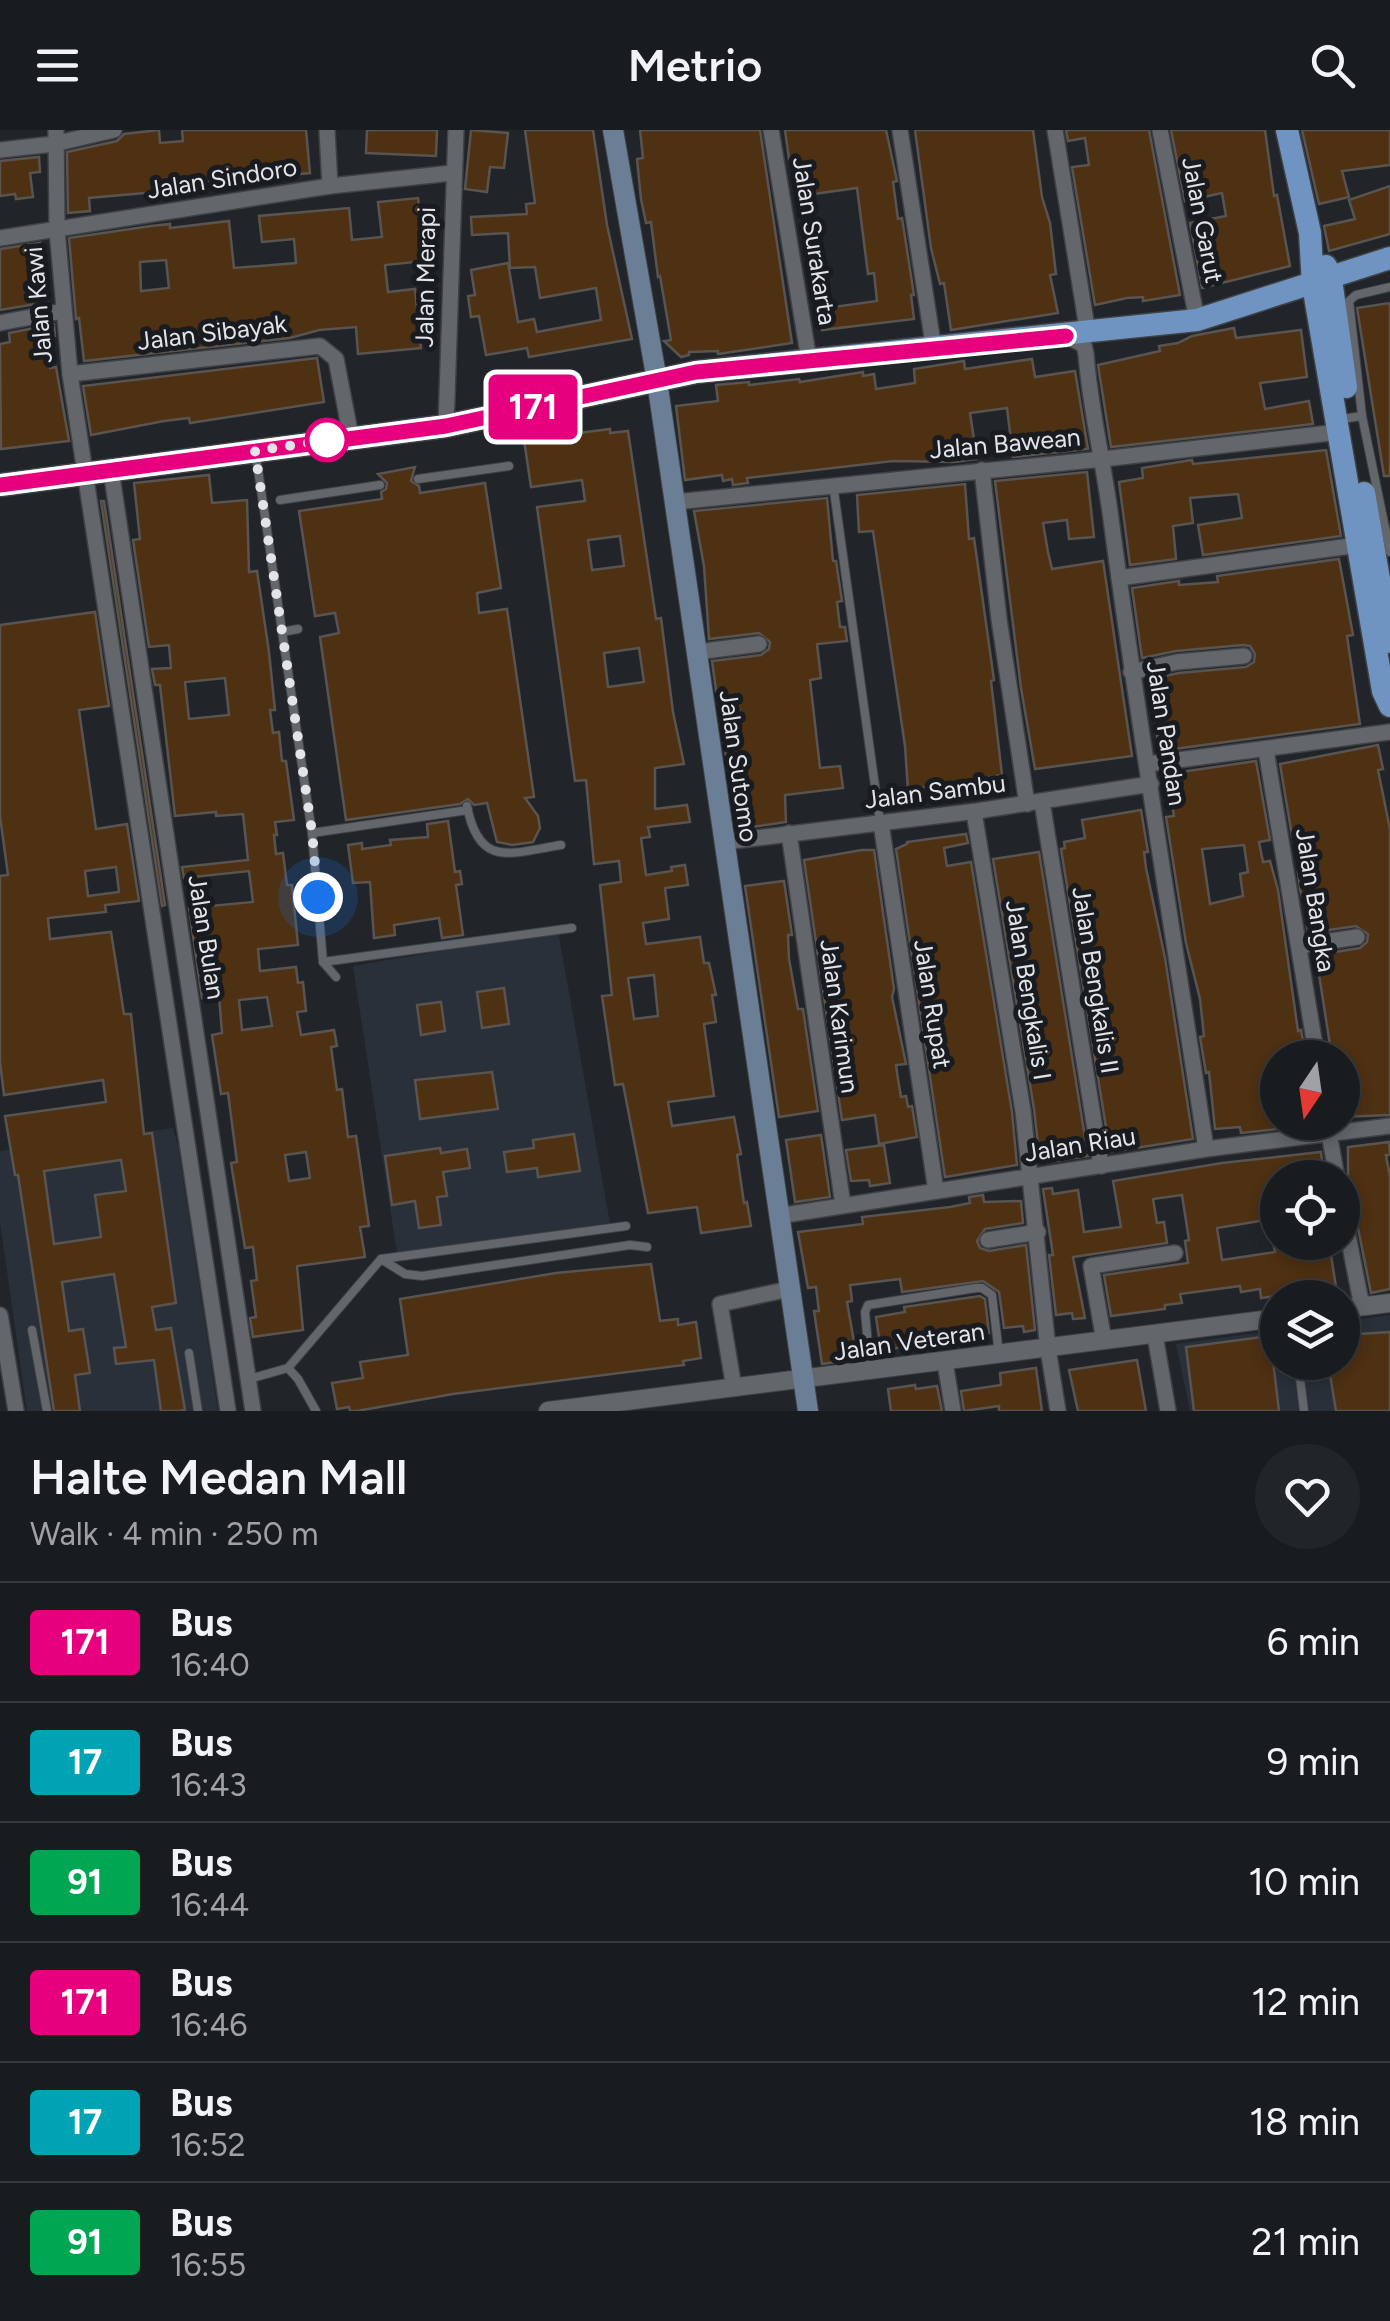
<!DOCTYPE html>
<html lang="en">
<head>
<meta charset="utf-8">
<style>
	:root { --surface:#191c1f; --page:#222528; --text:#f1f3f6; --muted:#9fa1a4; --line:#373a3d }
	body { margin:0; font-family:Figtree,sans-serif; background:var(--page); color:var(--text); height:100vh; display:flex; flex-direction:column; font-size:38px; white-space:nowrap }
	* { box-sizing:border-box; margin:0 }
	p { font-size:32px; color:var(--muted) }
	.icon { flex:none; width:55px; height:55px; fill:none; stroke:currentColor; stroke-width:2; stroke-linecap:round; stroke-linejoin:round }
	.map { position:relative; height:1281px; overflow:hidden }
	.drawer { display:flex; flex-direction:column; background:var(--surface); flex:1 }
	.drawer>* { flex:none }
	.badge { padding:0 20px; border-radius:8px; font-size:35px; line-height:65px }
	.needle { width:65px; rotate:193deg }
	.buttons { position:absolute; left:1260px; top:910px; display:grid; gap:20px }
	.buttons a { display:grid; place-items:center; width:100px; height:100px; border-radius:50%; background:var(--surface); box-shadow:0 5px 15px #0003,0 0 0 2px var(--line); font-size:50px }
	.you { position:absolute; width:50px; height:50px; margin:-25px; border:8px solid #fff; border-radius:50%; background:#1a73e8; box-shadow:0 0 0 15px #1a73e833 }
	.map>.badge { position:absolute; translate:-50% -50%; box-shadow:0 0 0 5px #fff }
	.round { display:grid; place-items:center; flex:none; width:105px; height:105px; border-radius:52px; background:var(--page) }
	.summary { display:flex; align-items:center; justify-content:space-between; height:170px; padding:0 30px }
	h1 { font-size:48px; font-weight:600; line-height:75px }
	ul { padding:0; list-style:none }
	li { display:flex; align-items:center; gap:30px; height:120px; padding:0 30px; border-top:2px solid var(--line) }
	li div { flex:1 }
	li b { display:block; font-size:38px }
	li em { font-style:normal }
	li .badge { min-width:110px; font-weight:700; text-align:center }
	header { display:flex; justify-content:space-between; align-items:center; height:130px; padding:0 30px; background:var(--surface); font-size:45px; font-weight:600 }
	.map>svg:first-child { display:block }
</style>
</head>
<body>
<header><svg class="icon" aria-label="menu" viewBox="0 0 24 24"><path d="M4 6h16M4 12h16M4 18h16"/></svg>Metrio<svg class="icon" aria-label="search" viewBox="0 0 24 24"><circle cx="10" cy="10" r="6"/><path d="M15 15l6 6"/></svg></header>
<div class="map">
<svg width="1390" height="1281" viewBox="0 0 1390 1281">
	<rect width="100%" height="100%" fill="#212529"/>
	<g fill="#293039">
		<polygon points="558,801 610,1093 397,1123 353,836"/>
		<polygon points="173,998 178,1016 218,1281 27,1281 0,1092 0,1021"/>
		<polygon points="1390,1185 1390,1281 1190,1281 1176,1214 1277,1200 1278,1232 1342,1232 1343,1192"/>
	</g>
	<g fill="#4e3013" stroke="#595450" stroke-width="2.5" fill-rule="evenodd">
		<polygon points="159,0 160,13 183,11 182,0 306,0 310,43 188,54 145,63 89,68 90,81 68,83 67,22 117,11 124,4"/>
		<polygon points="367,0 437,0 436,26 366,23"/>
		<polygon points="471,0 508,3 504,38 490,37 487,62 465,59"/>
		<polygon points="525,0 593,0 607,95 632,209 529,227 527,218 486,225 479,186 471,187 468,166 475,165 471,140 508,133 518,192 534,189 537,202 601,190 596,158 540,168 535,137 510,138 508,103 472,105 471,87 527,84 526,74 535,73"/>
		<polygon points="640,0 760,0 792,213 718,224 718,221 689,222 689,225 681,227 664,211 671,210 660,146 658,147 651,92 646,93 641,69 637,29 643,28"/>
		<polygon points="785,0 886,0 897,51 893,52 898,89 902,88 914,165 911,165 914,189 822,200 819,179 877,171 874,143 868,144 857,58 799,66 795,35 790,36"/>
		<polygon points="915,0 1033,0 1042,67 1050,93 1056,144 1050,145 1058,183 951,200 944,153 940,154 931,118"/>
		<polygon points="1066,0 1149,0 1180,165 1143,171 1143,167 1127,168 1095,175 1072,37 1089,35 1085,8 1068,11"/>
		<polygon points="1171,0 1265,0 1274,66 1277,65 1290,136 1202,158 1190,93 1226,86 1222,63 1185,71"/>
		<polygon points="1302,0 1390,0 1390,35 1342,41 1349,67 1319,74"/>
		<polygon points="39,27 40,42 30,43 33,67 16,69 15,64 0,66 0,31"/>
		<polygon points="1390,56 1390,104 1329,121 1324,96 1355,89 1349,70"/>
		<path d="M 418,68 L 425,131 L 385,135 L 388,162 L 415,159 L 421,218 L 358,224 L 356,197 L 319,200 L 290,208 L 84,231 L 79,188 L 76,189 L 69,108 L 151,96 L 170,94 L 170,98 L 229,91 L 234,138 L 296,133 L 294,109 L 262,112 L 259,86 L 349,78 L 352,110 L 382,107 L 378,72 ZM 166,130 L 169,158 L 141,161 L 140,132 Z"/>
		<polygon points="40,113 48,172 0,180 0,119"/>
		<polygon points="1390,173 1390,346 1384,346 1357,178"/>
		<polygon points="54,194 55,206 47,207 50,238 56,237 69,311 1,319 0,214 10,212 9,203"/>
		<polygon points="1234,198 1236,208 1301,200 1307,247 1260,253 1265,279 1309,271 1313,294 1111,317 1098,235 1160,221 1159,216 1178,213 1192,206"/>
		<polygon points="317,228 324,272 190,293 189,288 164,291 91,305 83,256"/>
		<polygon points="1032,229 1035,247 1075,241 1088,319 1013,327 1007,278 970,283 977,329 954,332 893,331 747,348 748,353 733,355 732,349 723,351 722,345 685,350 676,276 718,271 716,255 749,252 749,255 799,249 800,252 863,242 863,246 874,244 876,259 915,253 914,239 964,231 965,239"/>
		<path d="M 610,299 L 610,303 L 628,301 L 656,489 L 661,488 L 673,582 L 684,634 L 655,638 L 655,679 L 687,675 L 690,692 L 648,697 L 650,707 L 641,708 L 646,745 L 672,741 L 671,737 L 685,735 L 688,755 L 665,758 L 669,789 L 643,793 L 646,814 L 700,807 L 704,833 L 709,833 L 716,865 L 712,865 L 716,892 L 704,894 L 714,966 L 668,972 L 672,996 L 734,987 L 741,1024 L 737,1025 L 744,1073 L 747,1072 L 751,1096 L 701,1103 L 697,1077 L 648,1083 L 623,954 L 615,955 L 602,866 L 612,865 L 600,755 L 621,752 L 619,731 L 594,734 L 586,650 L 575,651 L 537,377 L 585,371 L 582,350 L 531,357 L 524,310 ZM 620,406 L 624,436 L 592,440 L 588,410 ZM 639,518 L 644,552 L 608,557 L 604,523 ZM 654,845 L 658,886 L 634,889 L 628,848 Z"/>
		<polygon points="1326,320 1341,406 1203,425 1198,395 1242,388 1238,364 1190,368 1193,393 1173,396 1176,429 1130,435 1119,352 1143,348 1142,338 1192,330 1193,334"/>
		<polygon points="415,337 411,351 419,356 420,363 485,353 501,458 477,463 479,483 507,479 534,667 525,668 538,686 540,698 533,712 512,715 497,712 487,673 474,675 468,669 460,674 346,690 320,507 339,503 335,483 315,486 299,381 382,369 381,362 386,359 387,353 378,344"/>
		<polygon points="1087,342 1094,407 1069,409 1067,390 1043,393 1048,422 1052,439 1103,431 1132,626 1035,639 1021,558 995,351"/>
		<path d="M 209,345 L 212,373 L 247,370 L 249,442 L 257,441 L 269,522 L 275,580 L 270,580 L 273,603 L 279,602 L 282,631 L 286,631 L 294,690 L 275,692 L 277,705 L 274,705 L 276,724 L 283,723 L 287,755 L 292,755 L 298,815 L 258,819 L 260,841 L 296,837 L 298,853 L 303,852 L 306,881 L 297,882 L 301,905 L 334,900 L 337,916 L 331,917 L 337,960 L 342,959 L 348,1007 L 356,1006 L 369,1096 L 360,1097 L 365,1127 L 297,1136 L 303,1200 L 253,1207 L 250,1188 L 256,1187 L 251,1151 L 257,1150 L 253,1117 L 245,1118 L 231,1033 L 237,1032 L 228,963 L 221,964 L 212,905 L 222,903 L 219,866 L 202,868 L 189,778 L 253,772 L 249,741 L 184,748 L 182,737 L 248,730 L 243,684 L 216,686 L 216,682 L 175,686 L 160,555 L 155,555 L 152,539 L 171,538 L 169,515 L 149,517 L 133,410 L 140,409 L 134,353 ZM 225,548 L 229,585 L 189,589 L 185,552 ZM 267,867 L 272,896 L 242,900 L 239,870 ZM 306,1022 L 310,1048 L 289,1051 L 285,1025 Z"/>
		<polygon points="965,354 969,409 974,408 994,550 991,551 1002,645 908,660 905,616 873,401 859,402 857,365"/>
		<polygon points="827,368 833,431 836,431 842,471 837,472 840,497 845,497 847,511 817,514 821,548 810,550 820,638 840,636 843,658 785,665 786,692 738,699 720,589 740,586 737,564 717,567 712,531 761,525 769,519 770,512 759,503 709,509 704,436 694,381"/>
		<polygon points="101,371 104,371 165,775 162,776"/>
		<polygon points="1339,429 1353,505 1347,506 1360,594 1159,621 1150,549 1179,543 1246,537 1254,532 1255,524 1250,516 1243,515 1176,521 1142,528 1132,458 1179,451 1179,455 1218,452 1217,446"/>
		<path d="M 95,482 L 109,576 L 79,580 L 96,699 L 127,694 L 139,771 L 105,775 L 106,782 L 48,788 L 50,809 L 111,802 L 124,884 L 131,884 L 144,1004 L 152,1003 L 176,1173 L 152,1177 L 156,1200 L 171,1198 L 185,1280 L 178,1281 L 161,1281 L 154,1230 L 116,1234 L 114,1218 L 126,1217 L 114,1144 L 62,1152 L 69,1201 L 83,1199 L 90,1243 L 75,1245 L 80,1281 L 54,1281 L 18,1045 L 15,1045 L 5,986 L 106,972 L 103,950 L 4,965 L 0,932 L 0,746 L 8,745 L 0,686 L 0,495 ZM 116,737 L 119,762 L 88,766 L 85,741 ZM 121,1030 L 126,1061 L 95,1065 L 101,1107 L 54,1114 L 44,1041 Z"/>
		<polygon points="1378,615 1383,639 1378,640 1390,699 1390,985 1342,987 1342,928 1332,928 1316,825 1360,818 1367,812 1368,804 1356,796 1308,803 1307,795 1317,793 1313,764 1302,766 1300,759 1298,742 1302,742 1301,732 1296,705 1292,706 1280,634"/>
		<path d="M 1256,631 L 1270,710 L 1259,712 L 1263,732 L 1270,731 L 1278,760 L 1298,901 L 1301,900 L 1306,928 L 1278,928 L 1278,999 L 1241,1003 L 1240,997 L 1215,999 L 1209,942 L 1206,943 L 1200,907 L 1204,906 L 1200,869 L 1186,813 L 1166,687 L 1174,686 L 1167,644 ZM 1244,715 L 1248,742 L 1240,744 L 1243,766 L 1210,774 L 1202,719 Z"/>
		<polygon points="1141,680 1148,722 1144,722 1146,738 1165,828 1193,1009 1110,1022 1061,719 1065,718 1064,712 1085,708 1082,690"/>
		<polygon points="448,691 455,742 460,741 462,754 456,755 463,805 442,808 439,788 394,795 395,805 374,808 370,752 353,753 348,715 362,713 362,719 391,715 390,710 428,707 427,694"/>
		<polygon points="966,704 968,713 944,718 947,736 971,732 1012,982 1017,1035 945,1047 896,719 907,714 907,712"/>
		<polygon points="862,720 874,720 894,859 892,867 906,934 896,935 898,949 901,967 906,966 908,977 912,976 917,1007 879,1014 875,985 842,990 804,730"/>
		<polygon points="1039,722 1088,1026 1043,1033 1040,1032 1034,979 993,729"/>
		<polygon points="784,751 792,805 788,805 789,829 798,879 803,879 818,981 779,987 745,756"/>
		<polygon points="504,858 509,894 482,898 477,862"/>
		<polygon points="441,872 445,901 421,905 417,875"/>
		<polygon points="492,942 498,979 420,989 415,950"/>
		<polygon points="574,1004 580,1041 538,1047 537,1038 507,1042 504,1022 534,1018 533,1010"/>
		<polygon points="821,1005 830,1067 795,1072 786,1010"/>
		<polygon points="1389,1012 1390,1025 1386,1025 1390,1047 1390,1159 1371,1163 1353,1073 1348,1065 1348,1017"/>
		<polygon points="884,1015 890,1053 870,1056 869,1050 851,1051 846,1020"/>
		<polygon points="440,1018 441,1023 467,1019 470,1038 443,1042 447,1066 437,1067 441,1095 419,1098 415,1071 392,1075 385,1026"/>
		<polygon points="1321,1022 1324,1048 1278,1048 1278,1088 1217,1098 1222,1130 1275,1122 1273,1112 1329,1112 1336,1157 1282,1161 1283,1165 1261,1168 1260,1159 1241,1162 1240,1156 1180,1164 1182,1173 1165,1175 1165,1179 1111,1186 1104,1145 1188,1133 1185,1111 1189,1110 1182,1065 1153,1069 1157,1093 1164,1092 1167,1113 1073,1127 1085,1188 1073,1189 1072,1183 1056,1185 1049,1125 1053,1125 1043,1059 1052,1058 1053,1064 1078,1060 1084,1102 1121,1097 1113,1051 1222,1033"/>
		<polygon points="983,1065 984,1072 1021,1071 1023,1093 985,1099 977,1111 980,1118 989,1121 1026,1115 1035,1200 1024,1202 1023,1196 1004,1198 999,1162 983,1151 902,1162 900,1149 850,1155 852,1171 847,1172 857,1229 822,1234 814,1181 819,1181 816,1157 808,1158 798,1102 863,1094 862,1087 950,1077 970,1073 969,1067"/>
		<polygon points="651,1134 660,1191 678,1189 678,1195 696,1192 701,1228 683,1231 684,1235 453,1264 357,1281 350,1281 349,1277 337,1279 332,1253 363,1248 360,1232 408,1225 400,1169 556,1143"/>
		<polygon points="980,1166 985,1169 989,1203 959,1207 960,1210 941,1214 919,1217 919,1214 881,1221 876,1187 905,1182 904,1177"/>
		<polygon points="1390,1202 1390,1281 1336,1281 1328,1232 1342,1232 1342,1205"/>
		<polygon points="1270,1206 1279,1281 1194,1281 1186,1217"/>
		<polygon points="1137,1230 1146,1281 1078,1281 1069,1240"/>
		<polygon points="1036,1238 1042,1281 999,1281 999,1276 964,1281 961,1261 1001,1255 1000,1243"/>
		<polygon points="915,1255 916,1259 937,1256 942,1281 891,1281 888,1259"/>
	</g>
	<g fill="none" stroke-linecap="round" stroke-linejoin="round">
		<g stroke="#3f4145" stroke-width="10">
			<g id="service">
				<polyline points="1362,286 1390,422"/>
				<polyline points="1342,289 1362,286 1349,171 1356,165 1390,157"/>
				<polyline points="256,326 312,703 323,832 336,847"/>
				<polyline points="418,349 509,336"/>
				<polyline points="833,354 880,692"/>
				<polyline points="280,370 380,355"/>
				<polyline points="282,502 298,499"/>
				<path d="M 467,676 C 479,739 511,723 561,715"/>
				<polyline points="312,703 468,680"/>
				<polyline points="323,832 572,798"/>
				<polyline points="381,1129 405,1144 422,1146 630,1115 647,1117"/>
				<polyline points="32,1200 47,1281"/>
				<polyline points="189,1223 198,1281"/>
				<polyline points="1298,1232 1304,1281"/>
				<polyline points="870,1237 865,1182 868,1175 976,1158 982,1158 992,1165 999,1224"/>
				<polyline points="288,1238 298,1249 316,1281"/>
				<polyline points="249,1249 288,1238 381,1129 626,1096"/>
			</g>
		</g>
		<g stroke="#3f4145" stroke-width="18">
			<g id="minor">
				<polyline points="56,0 57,100 70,244 228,1281"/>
				<polyline points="327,0 330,56"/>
				<polyline points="771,0 809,230"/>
				<polyline points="900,0 934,220"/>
				<polyline points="1055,0 1088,204"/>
				<polyline points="1160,0 1197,190"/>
				<polyline points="0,20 54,14 114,0"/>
				<polyline points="0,108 330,56 452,43"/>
				<polyline points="0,193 63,181"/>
				<path d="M 1066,206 L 1084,215 L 1086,224 C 1090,279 1104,334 1111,389 C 1139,600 1174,809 1206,1019"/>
				<polyline points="70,244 320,216 336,229 351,307"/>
				<polyline points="446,296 456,0"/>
				<polyline points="111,340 253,1281"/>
				<polyline points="982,340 999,489 1027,674"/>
				<polyline points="675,372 1103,329 1339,302"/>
				<polyline points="1119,448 1358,415"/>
				<polyline points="697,522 759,514"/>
				<polyline points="1131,542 1177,532 1244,526"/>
				<polyline points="1266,620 1317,928"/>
				<polyline points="1148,634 1390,602"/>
				<polyline points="1042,672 1101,1036"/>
				<polyline points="974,682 1023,981 1048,1219 1058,1281"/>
				<polyline points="881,693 936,1061"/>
				<polyline points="789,703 843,1075"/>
				<polyline points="724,712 977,681 1151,654"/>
				<polyline points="1299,816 1357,807"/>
				<polyline points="1327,992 1337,1048"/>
				<polyline points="1342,1075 1362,1177"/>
				<polyline points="778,1086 1206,1019 1390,996"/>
				<polyline points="988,1110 1038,1102"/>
				<polyline points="0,1185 16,1281"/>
				<polyline points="1155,1205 1168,1281"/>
				<polyline points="1104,1211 1091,1136 1175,1123"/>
				<polyline points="945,1232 953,1281"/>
				<polyline points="734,1258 720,1174 789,1159"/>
			</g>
		</g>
		<g stroke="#3f4145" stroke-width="20">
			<g id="tertiary">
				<polyline points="1342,1179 1390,1173"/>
				<polyline points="548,1281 1278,1188"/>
			</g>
		</g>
		<g stroke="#3f4145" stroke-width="22">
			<polyline id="secondary" points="613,0 657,251 808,1281"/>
		</g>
		<g stroke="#3f4145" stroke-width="25">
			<g id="primary">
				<polyline points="1287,0 1310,103 1313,155 1383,561 1390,576"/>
				<polyline points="1326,136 1331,149 1346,257"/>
				<polyline points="0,355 446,296 696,242 1197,190 1390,128"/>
				<polyline points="1364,363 1390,512"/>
			</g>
		</g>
		<use href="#service" stroke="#63676c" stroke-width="8"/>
		<use href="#minor" stroke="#63676c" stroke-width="15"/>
		<use href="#tertiary" stroke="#63676c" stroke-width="18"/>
		<use href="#secondary" stroke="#6a7e96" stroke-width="20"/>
		<use href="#primary" stroke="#7094c1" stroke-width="22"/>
	</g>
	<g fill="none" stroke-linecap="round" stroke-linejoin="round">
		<g stroke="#fff" stroke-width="22">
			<polyline id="line" points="0,355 446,296 696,242 1066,206"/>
		</g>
		<use href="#line" stroke="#e6007e" stroke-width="15"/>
		<polyline stroke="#e2e4e7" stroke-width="10" stroke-dasharray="0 18" points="318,767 312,702 255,321 327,310"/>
	</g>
	<circle fill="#fff" stroke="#e6007e" stroke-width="5" cx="327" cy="310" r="20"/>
	<g text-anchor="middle" stroke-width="10" stroke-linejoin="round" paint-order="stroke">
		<g font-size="25" fill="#e2e4e7" stroke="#181b1f">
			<text transform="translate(222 48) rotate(-9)" y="9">Jalan Sindoro</text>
			<text transform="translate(1203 90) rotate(79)" y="9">Jalan Garut</text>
			<text transform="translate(815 111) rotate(81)" y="9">Jalan Surakarta</text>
			<text transform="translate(425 147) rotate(-89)" y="9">Jalan Merapi</text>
			<text transform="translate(38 175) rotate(-95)" y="9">Jalan Kawi</text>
			<text transform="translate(212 202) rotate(-7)" y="9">Jalan Sibayak</text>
			<text transform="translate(1005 313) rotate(-5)" y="9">Jalan Bawean</text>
			<text transform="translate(1167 603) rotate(81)" y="9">Jalan Pandan</text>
			<text transform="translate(739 636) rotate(82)" y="9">Jalan Sutomo</text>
			<text transform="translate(935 661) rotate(-7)" y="9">Jalan Sambu</text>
			<text transform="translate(1316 770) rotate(81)" y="9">Jalan Bangka</text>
			<text transform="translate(207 807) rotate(81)" y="9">Jalan Bulan</text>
			<text transform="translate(1096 850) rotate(81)" y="9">Jalan Bengkalis II</text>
			<text transform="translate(1029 860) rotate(81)" y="9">Jalan Bengkalis I</text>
			<text transform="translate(933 874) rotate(81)" y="9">Jalan Rupat</text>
			<text transform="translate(840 886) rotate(82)" y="9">Jalan Karimun</text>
			<text transform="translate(1080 1014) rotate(-9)" y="9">Jalan Riau</text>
			<text transform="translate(909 1211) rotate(-8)" y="9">Jalan Veteran</text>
		</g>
	</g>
</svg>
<div class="buttons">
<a><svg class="needle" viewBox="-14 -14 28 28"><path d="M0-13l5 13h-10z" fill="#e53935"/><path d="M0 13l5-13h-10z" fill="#9fa1a4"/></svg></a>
<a><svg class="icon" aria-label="locate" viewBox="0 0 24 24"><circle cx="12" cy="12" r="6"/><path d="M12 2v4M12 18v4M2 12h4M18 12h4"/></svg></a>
<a><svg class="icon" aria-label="layers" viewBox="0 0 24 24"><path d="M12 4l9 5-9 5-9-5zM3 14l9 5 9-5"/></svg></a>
</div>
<div class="you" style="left:318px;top:767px"></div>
<b class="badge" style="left:533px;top:277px;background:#e6007e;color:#fff">171</b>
</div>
<section class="drawer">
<div class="summary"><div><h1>Halte Medan Mall</h1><p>Walk · 4 min · 250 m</p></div><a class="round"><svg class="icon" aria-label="heart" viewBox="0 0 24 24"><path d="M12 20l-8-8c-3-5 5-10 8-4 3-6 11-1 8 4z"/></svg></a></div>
<ul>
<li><span class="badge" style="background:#e6007e;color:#fff">171</span><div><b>Bus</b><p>16:40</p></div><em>6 min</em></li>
<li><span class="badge" style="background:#00a3b4;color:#fff">17</span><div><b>Bus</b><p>16:43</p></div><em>9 min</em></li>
<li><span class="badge" style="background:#00a651;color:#fff">91</span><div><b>Bus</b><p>16:44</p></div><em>10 min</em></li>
<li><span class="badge" style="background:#e6007e;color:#fff">171</span><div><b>Bus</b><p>16:46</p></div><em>12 min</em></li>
<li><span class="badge" style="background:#00a3b4;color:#fff">17</span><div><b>Bus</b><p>16:52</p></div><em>18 min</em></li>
<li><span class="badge" style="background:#00a651;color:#fff">91</span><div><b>Bus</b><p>16:55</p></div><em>21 min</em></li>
</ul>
</section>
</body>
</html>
